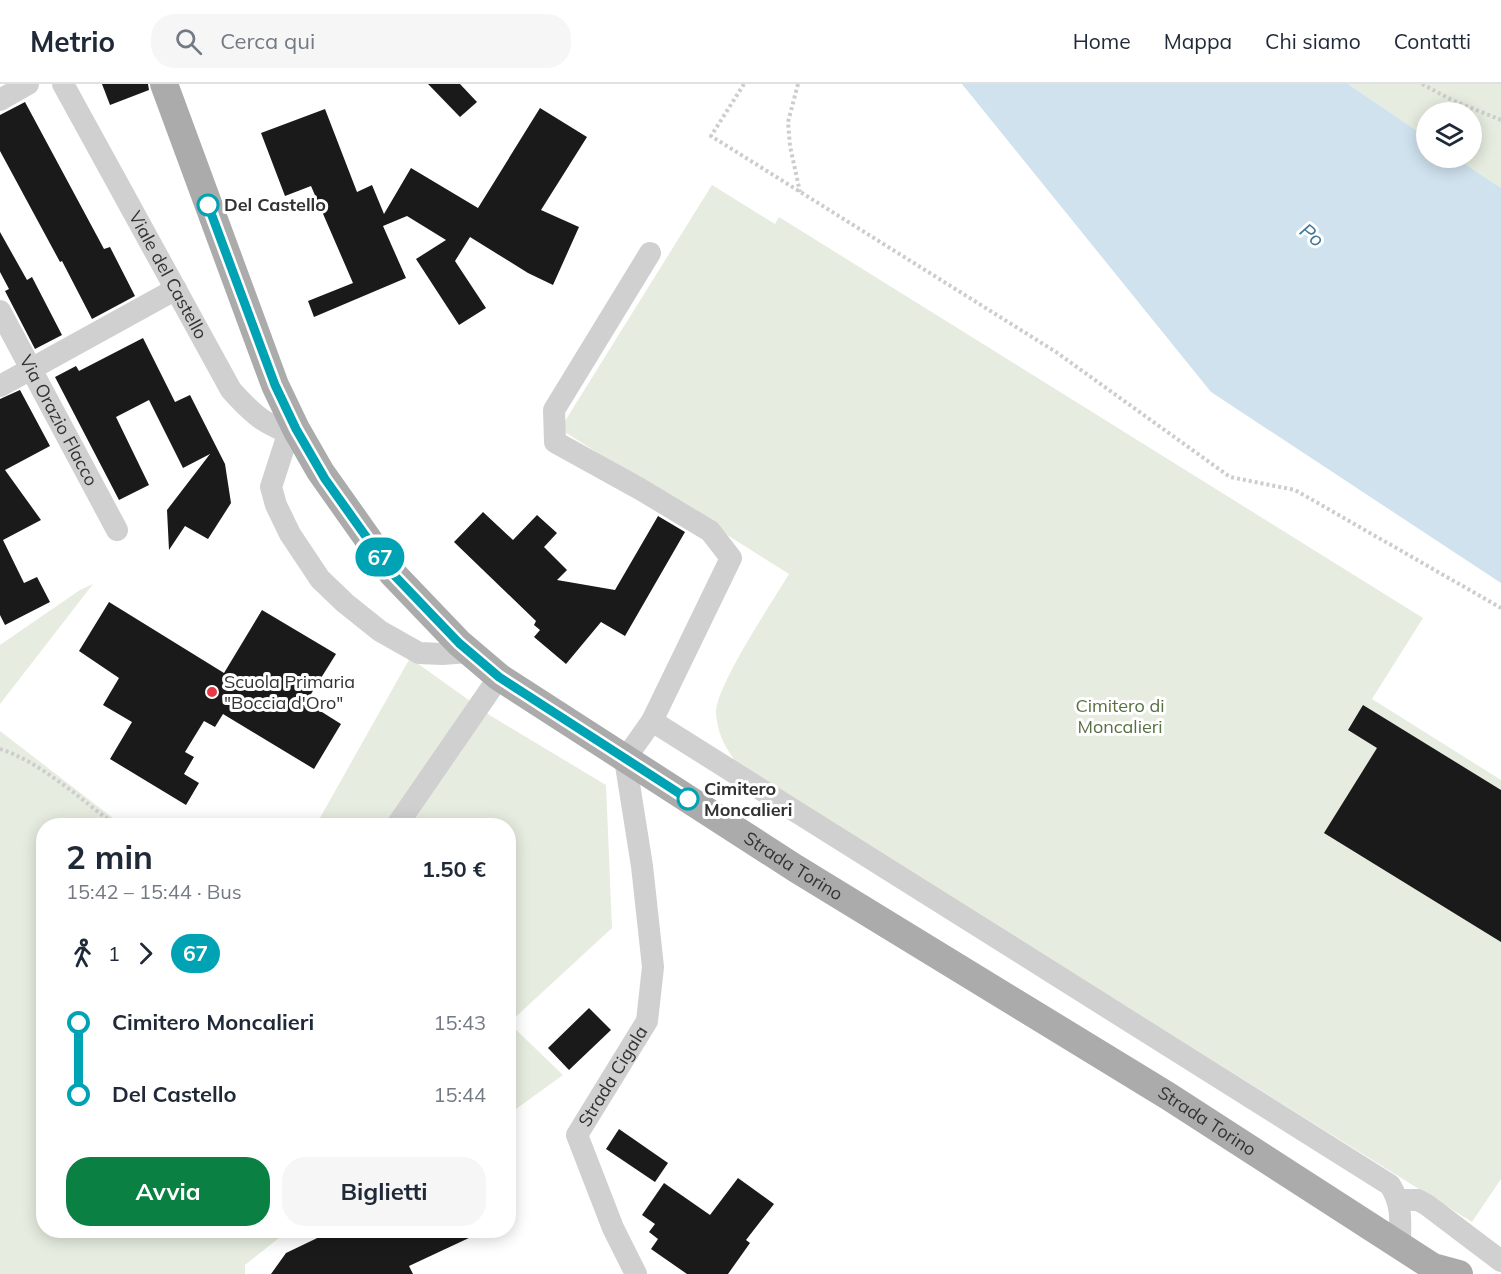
<!DOCTYPE html>
<html lang="it">
<head>
<meta charset="utf-8">
<style>
	:root { --surface:#fff; --page:#f6f6f7; --text:#1f2937; --muted:#747a83; --line:#e0e1e3; --accent:#0b8043 }
	body { margin:0; font-family:Mulish,sans-serif; background:var(--page); color:var(--text); height:100vh; display:flex; flex-direction:column; font-size:22px; white-space:nowrap }
	* { box-sizing:border-box; margin:0 }
	p { font-size:20px; color:var(--muted) }
	.icon { flex:none; width:33px; height:33px; fill:none; stroke:currentColor; stroke-width:2; stroke-linecap:round; stroke-linejoin:round }
	.map { position:relative; flex:1; overflow:hidden }
	.side { position:absolute; left:36px; top:734px; width:480px; height:420px; display:flex; flex-direction:column; background:var(--surface); border-radius:24px; box-shadow:0 3px 15px #0003 }
	.side>* { flex:none }
	.badge { padding:0 12px; border-radius:20px; font-size:21px; line-height:39px }
	.buttons { position:absolute; left:1416px; top:18px; display:grid; gap:12px }
	.buttons a { display:grid; place-items:center; width:66px; height:66px; border-radius:50%; background:var(--surface); box-shadow:0 3px 15px #0003; font-size:30px }
	.map>.badge { position:absolute; translate:-50% -50%; box-shadow:0 0 0 3px #fff }
	.legs { display:flex; align-items:center; gap:9px; height:66px; padding:0 30px; font-size:20px }
	.legs p { margin-inline-start:auto }
	.headline { display:flex; align-items:center; justify-content:space-between; height:102px; padding:0 30px }
	h1 { font-size:33px; font-weight:700; line-height:45px }
	.button { display:flex; gap:12px; margin-top:auto; padding:12px 30px }
	.button a { flex:1; height:69px; border-radius:24px; background:var(--accent); color:#fff; font-size:24px; font-weight:700; line-height:69px; text-align:center }
	.button a+a { background:var(--page); color:var(--text) }
	ul { padding:0 30px; list-style:none }
	li { display:flex; align-items:center; gap:21px; height:72px; font-size:22px }
	li i { display:grid; place-items:center; width:9px; height:100%; margin:0 8px; background:currentColor }
	li i::after { content:''; width:15px; height:15px; margin:-8px; border:4px solid; border-radius:50%; background:var(--surface) }
	li p { margin-inline-start:auto }
	li:first-child i { background:linear-gradient(#0000 50%,currentColor 0) }
	li:last-child i { background:linear-gradient(currentColor 50%,#0000 0) }
	header { display:flex; align-items:center; gap:36px; box-sizing:border-box; height:84px; padding:0 30px; background:var(--surface); border-bottom:2px solid var(--line) }
	header strong { font-size:28px }
	nav { display:flex; gap:33px; margin-inline-start:auto; font-size:21px }
	.search { width:420px; height:54px; background:var(--page); display:flex; align-items:center; gap:15px; box-sizing:border-box; padding:0 21px; border-radius:24px; color:var(--muted); font-size:22px }
	.map>svg:first-child { display:block }
</style>
</head>
<body>
<header>
<strong>Metrio</strong>
<div class="search"><svg class="icon" aria-label="search" viewBox="0 0 24 24"><circle cx="10" cy="10" r="6"/><path d="M15 15l6 6"/></svg>Cerca qui</div>
<nav><a>Home</a><a>Mappa</a><a>Chi siamo</a><a>Contatti</a></nav>
</header>
<div class="map">
<svg width="1501" height="1190" viewBox="0 0 1501 1190">
	<rect width="100%" height="100%" fill="#fff"/>
	<g fill="#e6ecdf">
		<polygon points="1348,0 1501,0 1501,104 1456,74 1472,74 1472,28 1426,28 1426,53"/>
		<path d="M 712,101 L 775,140 L 779,133 L 1423,534 L 1372,615 L 1501,696 L 1501,1095 L 1472,1138 L 737,680 C 725,662 718,652 716,629 C 715,603 773,517 789,490 L 560,345 Z"/>
		<polygon points="93,500 0,620 0,561 80,506"/>
		<polygon points="410,574 491,632 606,701 612,844 509,939 563,991 509,1030 508,741 316,741"/>
		<polygon points="0,647 122,741 44,741 44,1146 289,1146 245,1181 245,1190 0,1190"/>
	</g>
	<polygon fill="#cfe2ee" points="962,0 1348,0 1426,53 1426,74 1456,74 1501,104 1501,499 1211,308"/>
	<g fill="#1a1a1a">
		<polygon points="102,0 148,0 149,6 110,21"/>
		<polygon points="428,0 460,0 477,18 460,33"/>
		<polygon points="25,18 104,165 110,163 135,212 92,235 62,177 60,178 0,67 0,31"/>
		<polygon points="540,24 587,53 541,126 579,143 553,201 528,189 470,153 455,177 486,224 459,241 416,175 446,156 407,132 383,142 406,194 314,233 308,217 353,199 311,102 285,112 261,49 325,25 357,108 372,101 384,130 411,84 478,124"/>
		<polygon points="0,148 27,196 32,193 62,251 35,265 5,207 9,205 0,188"/>
		<polygon points="143,254 175,318 190,311 225,380 231,419 208,455 185,442 169,466 167,426 210,370 183,384 149,316 116,333 149,401 119,416 55,293 76,282 79,287"/>
		<polygon points="20,306 50,362 5,386 41,436 3,456 24,499 37,493 50,518 5,541 0,531 0,315"/>
		<polygon points="483,428 513,456 537,431 557,449 544,463 567,486 557,496 615,506 658,432 685,448 625,552 601,538 566,580 534,553 540,546 534,541 536,537 454,458"/>
		<polygon points="109,518 224,589 262,526 336,570 306,618 341,640 314,685 223,630 215,643 204,637 185,668 194,673 184,690 199,699 186,721 110,675 132,638 103,621 119,594 79,567"/>
		<polygon points="1363,621 1501,706 1501,858 1324,749 1377,664 1348,646"/>
		<polygon points="589,924 611,946 569,986 548,964"/>
		<polygon points="619,1045 668,1079 655,1098 606,1065"/>
		<polygon points="738,1094 774,1120 746,1156 750,1159 728,1190 687,1190 651,1165 658,1155 649,1148 655,1140 642,1131 664,1099 710,1131"/>
		<polygon points="334,1146 486,1146 409,1182 413,1190 271,1190 286,1169"/>
	</g>
	<g fill="none" stroke-linecap="round" stroke-linejoin="round">
		<g stroke="#cdcdcd" stroke-width="4" stroke-dasharray="3 3" stroke-linecap="butt">
			<polyline points="744,0 711,52 1056,268 1230,393 1295,406 1501,524"/>
			<polyline points="798,0 788,38 790,62 800,108"/>
			<polyline points="1422,0 1452,16 1501,36"/>
			<path d="M 0,665 C 39,677 82,716 115,741"/>
		</g>
		<g stroke="#d0d0d0" stroke-width="22">
			<path id="s1" d="M 63,0 L 231,306 C 256,334 266,341 300,353"/>
			<polyline points="0,16 28,0"/>
			<polyline points="650,169 554,326 555,358 640,405 710,447 731,474 652,637"/>
			<path id="s2" d="M 0,227 L 117,446"/>
			<polyline points="0,302 176,205"/>
			<polyline points="292,338 271,403 276,421 290,450 320,495 345,519 380,547 419,569 442,570 469,568"/>
			<polyline points="397,741 499,593"/>
			<polyline points="1398,1116 1418,1116 1427,1121 1501,1177"/>
			<path id="s3" d="M 636,1190 L 613,1144 L 577,1051 L 647,937 L 653,883 L 642,782 L 625,675 L 652,637 L 1390,1101 C 1403,1122 1400,1137 1400,1160"/>
		</g>
		<path stroke="#ababab" stroke-width="28" id="s4" d="M 164,0 L 275,301 L 296,345 L 320,387 L 392,489 L 459,559 L 499,593 L 795,784 L 1168,1012 L 1433,1183 L 1459,1190"/>
	</g>
	<g fill="none" stroke-linecap="round" stroke-linejoin="round">
		<g stroke="#fff" stroke-width="14">
			<polyline id="line-1" points="208,121 275,301 296,345 325,395 392,489 459,559 499,593 688,715"/>
		</g>
		<use href="#line-1" stroke="#00a3b4" stroke-width="9"/>
	</g>
	<g fill="#fff" stroke="#00a3b4" stroke-width="3">
		<circle cx="208" cy="121" r="10"/>
		<circle cx="688" cy="715" r="10"/>
	</g>
	<circle fill="#e63946" stroke="#fff" stroke-width="2" cx="212" cy="608" r="6"/>
	<g text-anchor="middle" stroke-width="6" stroke-linejoin="round" paint-order="stroke">
		<g font-size="18" font-weight="bold" fill="#333" stroke="#fff" text-anchor="start">
			<text x="224" y="127">Del Castello</text>
			<text x="704" y="711">Cimitero<tspan x="704" dy="21">Moncalieri</tspan></text>
		</g>
		<g font-size="18" fill="#333" stroke="#fff">
			<text dy="6" stroke="none"><textPath href="#s1" startOffset="218">Viale del Castello</textPath></text>
			<text dy="6" stroke="none"><textPath href="#s2" startOffset="124">Via Orazio Flacco</textPath></text>
			<text dy="6" stroke="none"><textPath href="#s4" startOffset="1042">Strada Torino</textPath></text>
			<text dy="6" stroke="none"><textPath href="#s3" startOffset="220">Strada Cigala</textPath></text>
			<text dy="6" stroke="none"><textPath href="#s4" startOffset="1528">Strada Torino</textPath></text>
		</g>
		<g font-size="18" fill="#333" stroke="#fff" text-anchor="start">
			<text x="224" y="604">Scuola Primaria<tspan x="224" dy="21">"Boccia d'Oro"</tspan></text>
		</g>
		<g font-size="18" fill="#56703f" stroke="#fff">
			<text x="1120" y="628">Cimitero di<tspan x="1120" dy="21">Moncalieri</tspan></text>
		</g>
		<g font-size="20" font-style="italic" fill="#3f7597" stroke="#fff">
			<text transform="translate(1312 151) rotate(39)" y="7">Po</text>
		</g>
	</g>
</svg>
<div class="buttons">
<a><svg class="icon" aria-label="layers" viewBox="0 0 24 24"><path d="M12 4l9 5-9 5-9-5zM3 14l9 5 9-5"/></svg></a>
</div>
<b class="badge" style="left:380px;top:473px;background:#00a3b4;color:#fff">67</b>
<section class="side">
<div class="headline"><div><h1>2 min</h1><p>15:42 – 15:44 · Bus</p></div><b>1.50 €</b></div>
<div class="legs"><svg class="icon" aria-label="walk" viewBox="0 0 24 24"><circle cx="13" cy="4" r="2"/><path d="M13 8l-2 6 4 7M11 14l-3 7M7 12l3-4h3l4 4"/></svg>1<svg class="icon" aria-label="forward" viewBox="0 0 24 24"><path d="M9 5l7 7-7 7"/></svg><b class="badge" style="background:#00a3b4;color:#fff">67</b></div>
<ul>
<li><i style="color:#00a3b4"></i><b>Cimitero Moncalieri</b><p>15:43</p></li>
<li><i style="color:#00a3b4"></i><b>Del Castello</b><p>15:44</p></li>
</ul>
<div class="button"><a>Avvia</a><a>Biglietti</a></div>
</section>
</div>
</body>
</html>
